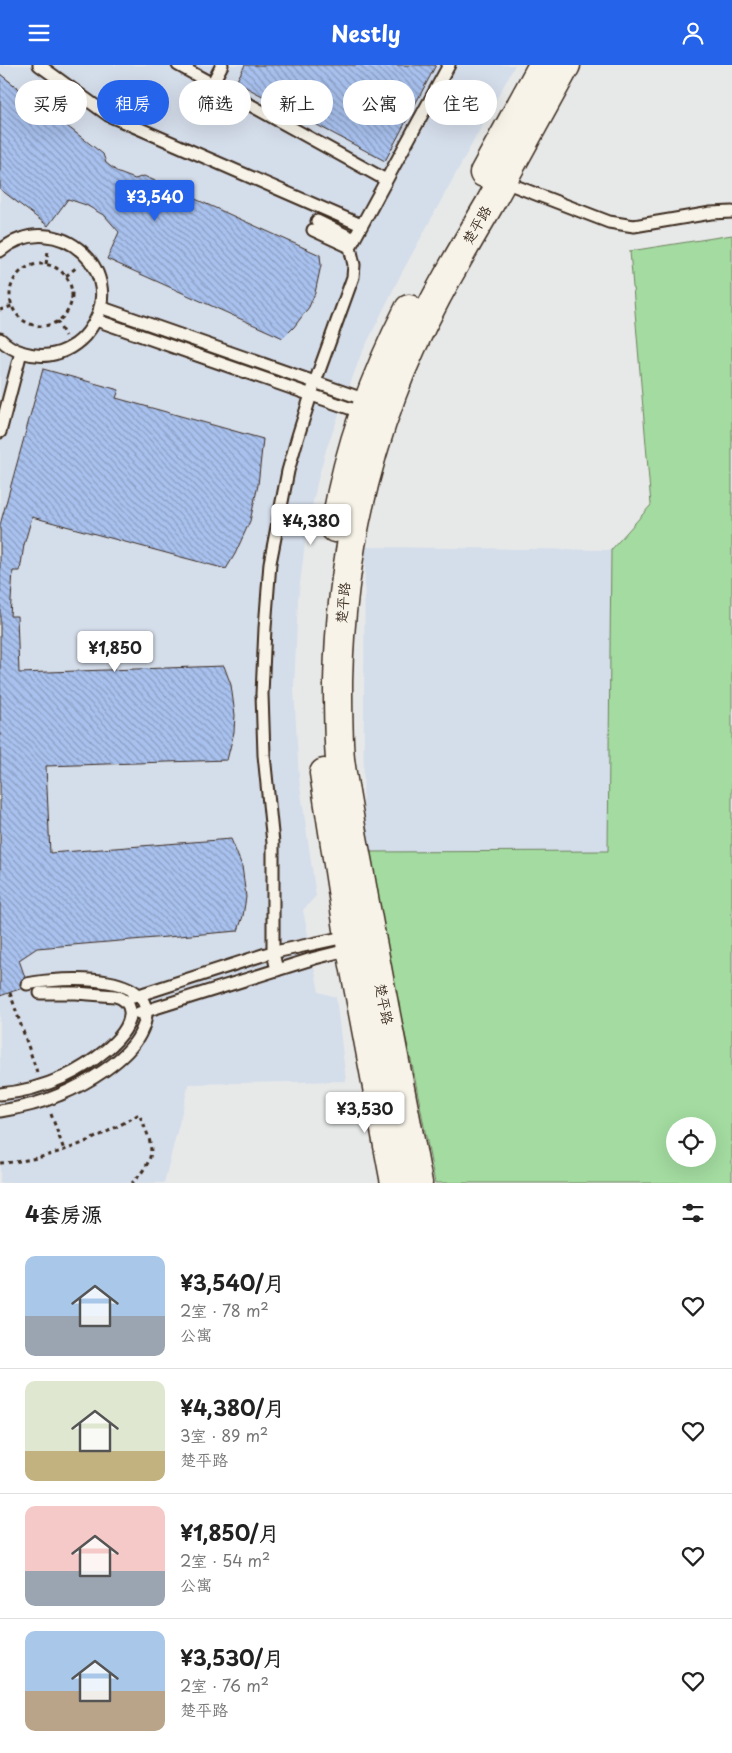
<!DOCTYPE html>
<html lang="zh">
<head>
<meta charset="utf-8">
<style>
  :root { --surface:#fff; --page:#f2f2f2; --text:#222; --muted:#767676; --line:#e0e0e0; --accent:#2563eb }
  body { margin:0; font-family:"Playpen Sans","LXGW WenKai TC",sans-serif; background:var(--page); color:var(--text); height:100vh; display:flex; flex-direction:column; font-size:19px; white-space:nowrap }
  * { box-sizing:border-box; margin:0 }
  p { font-size:16px; color:var(--muted) }
  .icon { flex:none; width:28px; height:28px; fill:none; stroke:currentColor; stroke-width:2; stroke-linecap:round; stroke-linejoin:round }
  .map { position:relative; height:1118px; overflow:hidden }
  .drawer { display:flex; flex-direction:column; background:var(--surface); flex:1 }
  .drawer>* { flex:none }
  .top-card { position:absolute; left:15px; top:15px; width:702px; height:45px; display:flex; gap:10px }
  .controls { position:absolute; left:666px; top:1052px; display:grid; gap:10px }
  .controls a { display:grid; place-items:center; width:50px; height:50px; border-radius:50%; background:var(--surface); box-shadow:0 5px 20px #0002; font-size:25px }
  .price { position:absolute; translate:-50% -42px; padding:0 11px; border-radius:5px; background:#fff; color:#222; font-size:16px; line-height:32px; filter:drop-shadow(0 1px 2px #0008) }
  .price::after { content:''; position:absolute; left:50%; top:30px; width:15px; height:11px; margin-left:-8px; background:inherit; clip-path:polygon(0 0,100% 0,50% 100%) }
  .price.on { background:var(--accent); color:#fff }
  ul { padding:0; list-style:none }
  li { display:flex; align-items:center; gap:15px; height:125px; padding:0 25px }
  li+li { border-top:1px solid var(--line) }
  li span { display:grid; place-items:center; flex:none; width:140px; height:100px; border-radius:10px; color:#555 }
  li>.icon { margin-inline-start:auto }
  span .icon { width:60px; height:60px; fill:#fffc; stroke-width:1 }
  li b { font-size:21px }
  h2 { display:flex; justify-content:space-between; align-items:center; height:60px; padding:0 25px; font-size:21px }
  .tag { padding:0 18px; border-radius:22px; background:var(--surface); box-shadow:0 5px 20px #0002; font-size:18px; line-height:45px }
  .tag.on { background:var(--accent); color:#fff }
  header { display:flex; justify-content:space-between; align-items:center; height:65px; padding:0 25px; background:var(--accent); color:#fff; font-size:22px; font-weight:700 }
  .map>svg:first-child { display:block }
</style>
</head>
<body>
<header><svg class="icon" aria-label="menu" viewBox="0 0 24 24"><path d="M4 6h16M4 12h16M4 18h16"/></svg>Nestly<svg class="icon" aria-label="person" viewBox="0 0 24 24"><circle cx="12" cy="8" r="4"/><path d="M4 21q1-7 8-7t8 7"/></svg></header>
<div class="map">
<svg width="732" height="1118" viewBox="0 0 732 1118">
  <defs>
    <pattern id="building-back-hatch" width="6" height="6" patternUnits="userSpaceOnUse" patternTransform="scale(1.25)"><rect width="6" height="6" fill="#a8c1ee"/><path d="M-1 5l2 2M0 0l6 6M5-1l2 2" fill="none" stroke="#8a9dc0"/></pattern>
  </defs>
  <rect width="100%" height="100%" fill="#e7e9e9"/>
  <filter id="ink" filterUnits="userSpaceOnUse"><feTurbulence type="fractalNoise" baseFrequency=".02" numOctaves="2"/><feDisplacementMap in="SourceGraphic" scale="10" xChannelSelector="R" yChannelSelector="G"/><feConvolveMatrix kernelMatrix="1 2 1 2 8 2 1 2 1" color-interpolation-filters="sRGB"/></filter>
  <g filter="url(#ink)">
    <g fill="#d4ddea">
      <path d="M0,0H515L400,211L360,292L326,385L318,414L306,470L298,535L294,623L299,714L316,831L303,845L319,927L336,932L346,1016L189,1019L164,1118H0Z"/>
      <path d="M365,482L611,485L608,787H363Z"/>
    </g>
    <path fill="#a3dba0" stroke="#6f825f" fill-rule="evenodd" d="M732,170V1118H435L413,1004L363,787L608,786L611,485L651,440L630,186ZM675,1061H708V1094H675Z"/>
    <g fill="url(#building-back-hatch)" stroke="#3b2a1e">
      <path d="M245,0H436L385,96L236,17Z"/>
      <path d="M0,9L103,89L106,98L119,108L135,114L144,111L320,190L321,200L315,228L309,242L294,262L283,273L107,194L119,167L105,151L86,140L68,134L48,161L0,124Z"/>
      <path d="M43,304L119,325L116,333L263,374L258,420L250,456L235,489L226,504L32,452L24,480L20,506H13L10,551H17L19,608L224,601L231,620L235,650L234,667L227,695L46,701L50,788L231,774L242,801L246,832L243,851L238,866L37,883L19,895L28,921L0,931V460Z"/>
    </g>
    <g fill="none" stroke-linecap="round" stroke-linejoin="round">
      <g stroke="#3b2a1e" stroke-width="15">
        <g id="service">
          <path d="M39,0L108,50L361,160"/>
          <path d="M178,0L386,115"/>
          <path d="M212,19L222,0"/>
          <path d="M502,116L609,157L634,161L711,148L732,147"/>
          <path d="M317,156L354,174"/>
          <path d="M313,165L350,182"/>
          <path d="M0,186C57,139 133,209 88,267C79,279 64,288 49,290C32,292 13,287 0,274"/>
          <path d="M100,242L369,336"/>
          <path d="M96,255L366,349"/>
          <path d="M0,367L21,287"/>
          <path d="M277,905L273,888V778L264,690L262,629L265,563L270,498L288,406L298,371L315,317L353,212L354,200L350,182L449,0"/>
          <path d="M133,932L266,889L349,871"/>
          <path d="M139,948L315,893L351,884"/>
          <path d="M0,1029C22,1027 44,1021 64,1012C84,1003 133,972 130,946C129,937 123,933 115,931L76,928H40"/>
          <path d="M0,1046C20,1043 41,1038 59,1030C86,1019 127,995 140,969C173,904 60,912 27,919"/>
        </g>
      </g>
      <g stroke="#3b2a1e" stroke-width="31">
        <g id="secondary">
          <path d="M484,108L543,0"/>
          <path d="M335,463C347,388 374,312 409,244"/>
          <path d="M324,708L351,884L395,1118"/>
          <path d="M418,1118C399,1015 378,913 360,810C353,772 345,733 340,694C338,669 338,643 338,617C340,516 357,423 392,329C417,262 453,201 489,140C515,93 540,47 566,0"/>
        </g>
      </g>
      <g stroke="#3b2a1e" stroke-width="3" stroke-dasharray="4 4" stroke-linecap="butt">
        <path d="M46,199L48,186"/>
        <circle cx="41" cy="230" r="31"/>
        <path d="M66,211L77,202"/>
        <path d="M0,245L12,241"/>
        <path d="M57,256L65,271"/>
        <path d="M10,928L37,1007"/>
        <path d="M51,1049L64,1085"/>
        <path d="M0,1098C49,1096 98,1074 139,1049C153,1081 159,1091 132,1118"/>
      </g>
      <use href="#service" stroke="#f7f3e8" stroke-width="11"/>
      <use href="#secondary" stroke="#f7f3e8" stroke-width="28"/>
    </g>
  </g>
  <g text-anchor="middle" stroke-width="4" stroke-linejoin="round" paint-order="stroke">
    <g font-size="14" fill="#3b2a1e" stroke="#f7f3e8">
      <text transform="translate(477 160) rotate(-60)" y="5">楚平路</text>
      <text transform="translate(343 538) rotate(-85)" y="5">楚平路</text>
      <text transform="translate(384 939) rotate(79)" y="5">楚平路</text>
    </g>
  </g>
</svg>
<div class="controls">
<a><svg class="icon" aria-label="locate" viewBox="0 0 24 24"><circle cx="12" cy="12" r="6"/><path d="M12 2v4M12 18v4M2 12h4M18 12h4"/></svg></a>
</div>
<b class="price on" style="left:155px;top:157px">¥3,540</b>
<b class="price" style="left:311px;top:481px">¥4,380</b>
<b class="price" style="left:115px;top:608px">¥1,850</b>
<b class="price" style="left:365px;top:1069px">¥3,530</b>
<div class="top-card">
<a class="tag">买房</a>
<a class="tag on">租房</a>
<a class="tag">筛选</a>
<a class="tag">新上</a>
<a class="tag">公寓</a>
<a class="tag">住宅</a>
</div>
</div>
<section class="drawer">
<h2>4套房源<svg class="icon" aria-label="filters" viewBox="0 0 24 24"><path d="M4 7h16M4 17h16"/><circle cx="9" cy="7" r="2"/><circle cx="15" cy="17" r="2"/></svg></h2>
<ul>
<li><span style="background:linear-gradient(#a9c7e8 60%,#9aa5b1 0)"><svg class="icon" aria-label="home" viewBox="0 0 24 24"><path d="M3 11l9-7 9 7M6 9v11h12V9"/></svg></span><div><b>¥3,540/月</b><p>2室 · 78 m²</p><p>公寓</p></div><svg class="icon" aria-label="heart" viewBox="0 0 24 24"><path d="M12 20l-8-8c-3-5 5-10 8-4 3-6 11-1 8 4z"/></svg></li>
<li><span style="background:linear-gradient(#dfe7d0 70%,#c2b280 0)"><svg class="icon" aria-label="home" viewBox="0 0 24 24"><path d="M3 11l9-7 9 7M6 9v11h12V9"/></svg></span><div><b>¥4,380/月</b><p>3室 · 89 m²</p><p>楚平路</p></div><svg class="icon" aria-label="heart" viewBox="0 0 24 24"><path d="M12 20l-8-8c-3-5 5-10 8-4 3-6 11-1 8 4z"/></svg></li>
<li><span style="background:linear-gradient(#f6c9c9 65%,#9aa5b1 0)"><svg class="icon" aria-label="home" viewBox="0 0 24 24"><path d="M3 11l9-7 9 7M6 9v11h12V9"/></svg></span><div><b>¥1,850/月</b><p>2室 · 54 m²</p><p>公寓</p></div><svg class="icon" aria-label="heart" viewBox="0 0 24 24"><path d="M12 20l-8-8c-3-5 5-10 8-4 3-6 11-1 8 4z"/></svg></li>
<li><span style="background:linear-gradient(#a9c7e8 60%,#b9a48a 0)"><svg class="icon" aria-label="home" viewBox="0 0 24 24"><path d="M3 11l9-7 9 7M6 9v11h12V9"/></svg></span><div><b>¥3,530/月</b><p>2室 · 76 m²</p><p>楚平路</p></div><svg class="icon" aria-label="heart" viewBox="0 0 24 24"><path d="M12 20l-8-8c-3-5 5-10 8-4 3-6 11-1 8 4z"/></svg></li>
</ul>
</section>
</body>
</html>
